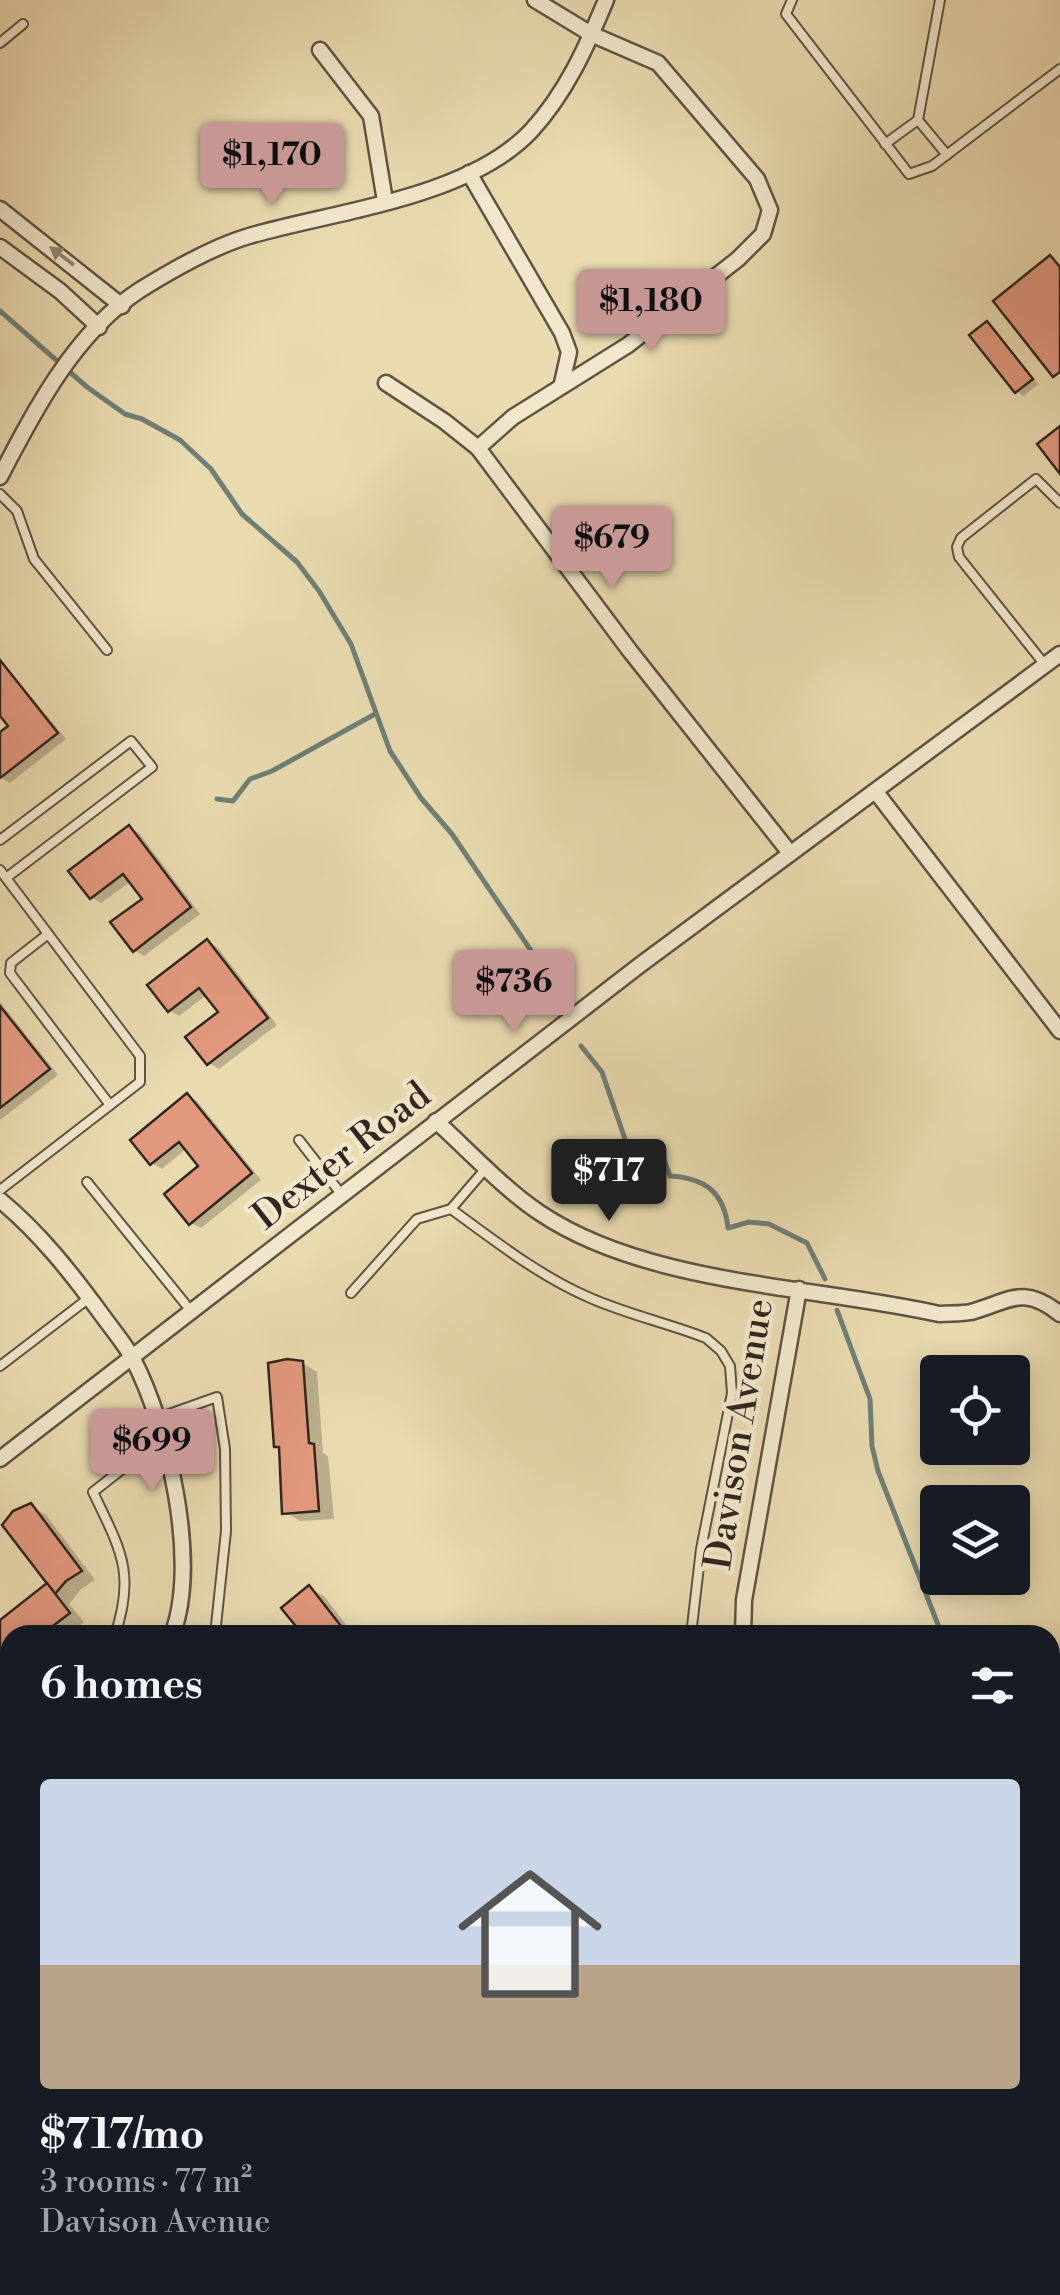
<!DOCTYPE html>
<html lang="en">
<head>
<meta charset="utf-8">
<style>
  :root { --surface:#171b24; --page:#242831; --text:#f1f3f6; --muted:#9ea1a6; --accent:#c59692 }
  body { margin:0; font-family:"Libre Bodoni",serif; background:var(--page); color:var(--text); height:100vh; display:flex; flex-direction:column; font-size:38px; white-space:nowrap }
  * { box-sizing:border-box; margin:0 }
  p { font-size:32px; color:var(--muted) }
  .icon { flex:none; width:55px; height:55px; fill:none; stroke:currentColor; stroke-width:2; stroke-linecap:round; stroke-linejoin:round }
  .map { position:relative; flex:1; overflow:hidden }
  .details { position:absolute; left:0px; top:1625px; width:1060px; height:670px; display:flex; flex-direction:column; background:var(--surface); border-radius:30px 30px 0 0; box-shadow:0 5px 25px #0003 }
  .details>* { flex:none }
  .tools { position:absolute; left:920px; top:1355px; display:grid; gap:20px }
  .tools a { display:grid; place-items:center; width:110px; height:110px; border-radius:10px; background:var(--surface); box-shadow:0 5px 25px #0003; font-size:50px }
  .price { position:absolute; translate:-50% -85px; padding:0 22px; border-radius:10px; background:var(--accent); color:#111; font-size:32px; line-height:65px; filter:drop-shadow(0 2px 5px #0008) }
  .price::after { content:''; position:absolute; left:50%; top:60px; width:30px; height:22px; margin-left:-15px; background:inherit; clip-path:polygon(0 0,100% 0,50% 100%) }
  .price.on { background:#222; color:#fff }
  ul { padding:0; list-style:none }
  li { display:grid; align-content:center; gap:20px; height:530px; padding:0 40px }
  li span { display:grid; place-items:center; height:310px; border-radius:10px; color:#555 }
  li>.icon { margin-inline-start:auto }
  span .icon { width:180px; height:180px; fill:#fffc; stroke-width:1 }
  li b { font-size:42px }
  h2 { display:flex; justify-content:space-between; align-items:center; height:120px; padding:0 40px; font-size:42px }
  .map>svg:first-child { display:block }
</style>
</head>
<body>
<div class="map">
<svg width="1060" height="2295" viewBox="0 0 1060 2295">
  <rect width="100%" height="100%" fill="#e9dab0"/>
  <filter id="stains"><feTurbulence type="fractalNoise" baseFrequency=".002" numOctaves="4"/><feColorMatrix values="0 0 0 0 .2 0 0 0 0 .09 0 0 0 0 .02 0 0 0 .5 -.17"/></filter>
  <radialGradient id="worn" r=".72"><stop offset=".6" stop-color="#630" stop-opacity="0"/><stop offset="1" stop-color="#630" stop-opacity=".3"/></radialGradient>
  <g fill="#0003">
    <path d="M987,324L994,328L1038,384L1024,396L1017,391Z"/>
    <path d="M0,659L66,739L10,783L0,777V735L11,727L0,712Z"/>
    <path d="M129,828L139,833L200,914L144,956L134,950L145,899L131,881L101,903L91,897Z"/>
    <path d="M208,942L218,948L277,1025L219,1069L209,1063L222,1012L208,994L179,1016L169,1010Z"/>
    <path d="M0,1002L58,1075L0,1120Z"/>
    <path d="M188,1096L197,1101L261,1180L201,1228L191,1223L202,1166L187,1148L162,1169L152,1163Z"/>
    <path d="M302,1363L317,1372L323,1453L328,1456L334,1519L300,1521L285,1512Z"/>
    <path d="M31,1506L46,1515L95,1580L81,1589L69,1604L84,1622L67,1635H10V1663L0,1652V1623L51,1583Z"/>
    <path d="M309,1588L324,1596L354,1635H306Z"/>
    <path d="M1006,2285L1012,2286L1019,2295H1006L1001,2289Z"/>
  </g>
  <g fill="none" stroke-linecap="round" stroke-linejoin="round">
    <g stroke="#6f7f76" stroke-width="5">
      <path d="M0,311L87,387L125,414L142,419L180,440L211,469L242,514L297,562L319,591L351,644L390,751L421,798L452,834L536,958L553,990"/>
      <path d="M217,799L233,801L250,779L272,771L375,714"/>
      <path d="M581,1046L602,1072L626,1142L636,1159L664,1160L670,1176C705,1178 724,1192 728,1228L749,1222L769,1224L807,1243L825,1279"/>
      <path d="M837,1310L870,1399L872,1446L878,1471L942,1635"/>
      <path d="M1050,1750L1060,1744"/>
      <path d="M1050,1833L1060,1844"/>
      <path d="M80,2295L97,2285"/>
    </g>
  </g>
  <g fill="#e2987e" stroke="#32261f" stroke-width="2.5">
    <path d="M1050,255L1060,267V372L1053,377L993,301Z"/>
    <path d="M987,321L1033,379L1015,393L969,335Z"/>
    <path d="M1060,426V474L1037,444Z"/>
    <path d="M0,660L58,733L0,778V732L8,726L0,716Z"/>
    <path d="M129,825L191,907L133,952L110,922L142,899L123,874L90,899L68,871Z"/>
    <path d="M207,939L268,1018L207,1065L185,1037L218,1012L199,988L168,1012L147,985Z"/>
    <path d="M0,1006L50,1069L0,1108Z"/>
    <path d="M187,1093L252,1173L189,1225L164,1194L198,1166L179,1142L150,1165L130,1140Z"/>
    <path d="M287,1359L303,1361L309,1443L314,1444L319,1511L282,1514L279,1447H274L268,1363Z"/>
    <path d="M31,1503L82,1571L66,1581L55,1594L2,1525L13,1511Z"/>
    <path d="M47,1583L70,1613L41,1635H10V1659L5,1663L0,1656V1620Z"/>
    <path d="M309,1585L348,1635H303L281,1608Z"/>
    <path d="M10,2195V2248L0,2240V2208Z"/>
  </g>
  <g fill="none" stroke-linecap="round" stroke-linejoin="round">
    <g stroke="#605343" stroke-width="12">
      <g id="service">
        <path d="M792,0L786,14L909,174L932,166L1060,69"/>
        <path d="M940,0L918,120L947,155"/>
        <path d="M0,43L23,24"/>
        <path d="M885,144L918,120"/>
        <path d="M0,494L17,511L34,559L107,650"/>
        <path d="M1045,665L959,557L957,547L961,538L1036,479L1060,503"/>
        <path d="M0,840L131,741L152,767L6,878"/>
        <path d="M0,870L140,1056V1082L0,1190"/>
        <path d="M48,934L11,963L10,973L110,1105"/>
        <path d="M299,1140L342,1195"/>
        <path d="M487,1167L451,1209C495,1241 538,1275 588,1297C626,1314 667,1323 706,1338L721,1351L730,1366L732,1393L701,1549L691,1635"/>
        <path d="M87,1182L191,1311"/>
        <path d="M351,1293L417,1219L451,1209"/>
        <path d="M0,1366L89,1298"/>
        <path d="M158,1418L217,1397L225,1449L226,1531L215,1635"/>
        <path d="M115,1635C136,1572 120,1549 93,1492L162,1438"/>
        <path d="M0,1758L10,1766"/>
        <path d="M0,1927L10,1905"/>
        <path d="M0,2084L10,2087"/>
      </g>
    </g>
    <g stroke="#605343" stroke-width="19">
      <g id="minor">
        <path d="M320,50L371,116L385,201"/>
        <path d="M469,173L562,333L569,352L562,383"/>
        <path d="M0,209L122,306"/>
        <path d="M0,247L60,291L99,327"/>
        <path d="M386,383L444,421L478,448L630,651L790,853"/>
        <path d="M478,448L513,417L628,345L738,259L763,234L770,210L757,179L658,63L591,34L535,0"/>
        <path d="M0,477C34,411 75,332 140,290C172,270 212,247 249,236C335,211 468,198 531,131C566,93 586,48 606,0"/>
        <path d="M876,792L1060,1031"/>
        <path d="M436,1121C468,1150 505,1190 540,1213C647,1285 815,1286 939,1314C950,1313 961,1314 971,1312C1010,1301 1023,1284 1060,1314"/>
        <path d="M0,1200C40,1233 72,1274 102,1315C112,1329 125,1344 133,1359C168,1426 200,1563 172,1635"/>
        <path d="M0,1459L640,965L1060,654"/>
        <path d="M743,1635L744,1600L799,1289"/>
        <path d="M0,1841L10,1830"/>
        <path d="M1050,2219L1060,2211"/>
        <path d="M605,2295L656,2285"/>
        <path d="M736,2295L753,2285"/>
        <path d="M959,2295L971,2285"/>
      </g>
    </g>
    <use href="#service" stroke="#f1e7cc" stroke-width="8"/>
    <use href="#minor" stroke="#f1e7cc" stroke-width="14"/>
  </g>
  <defs><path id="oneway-solid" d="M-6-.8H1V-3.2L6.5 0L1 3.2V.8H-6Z" transform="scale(2.5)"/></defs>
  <use fill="#928676" href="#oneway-solid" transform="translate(62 256) rotate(-143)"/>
  <g text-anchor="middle" stroke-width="9" stroke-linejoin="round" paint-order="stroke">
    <g font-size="38" fill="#32261f" stroke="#f1e7cc">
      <text transform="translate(341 1155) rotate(-38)" y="13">Dexter Road</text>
      <text transform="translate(738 1434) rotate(-81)" y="13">Davison Avenue</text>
    </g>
  </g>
  <rect width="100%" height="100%" filter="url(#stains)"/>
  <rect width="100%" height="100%" fill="url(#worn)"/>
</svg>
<div class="tools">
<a><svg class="icon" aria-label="locate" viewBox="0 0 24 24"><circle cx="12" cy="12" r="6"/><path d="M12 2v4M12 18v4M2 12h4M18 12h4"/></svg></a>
<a><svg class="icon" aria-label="layers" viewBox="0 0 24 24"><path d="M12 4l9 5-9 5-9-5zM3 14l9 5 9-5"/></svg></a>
</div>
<b class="price" style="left:272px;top:208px">$1,170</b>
<b class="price" style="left:651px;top:354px">$1,180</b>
<b class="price" style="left:612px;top:591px">$679</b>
<b class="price" style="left:514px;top:1035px">$736</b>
<b class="price on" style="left:609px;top:1224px">$717</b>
<b class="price" style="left:152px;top:1494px">$699</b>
<section class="details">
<h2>6 homes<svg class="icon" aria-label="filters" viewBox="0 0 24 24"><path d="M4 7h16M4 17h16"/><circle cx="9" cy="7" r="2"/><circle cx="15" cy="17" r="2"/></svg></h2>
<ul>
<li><span style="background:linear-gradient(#c9d6e8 60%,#b9a48a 0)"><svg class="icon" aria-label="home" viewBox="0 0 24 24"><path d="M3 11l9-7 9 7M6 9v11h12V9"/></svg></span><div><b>$717/mo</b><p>3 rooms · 77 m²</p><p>Davison Avenue</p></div></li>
</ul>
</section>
</div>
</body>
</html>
